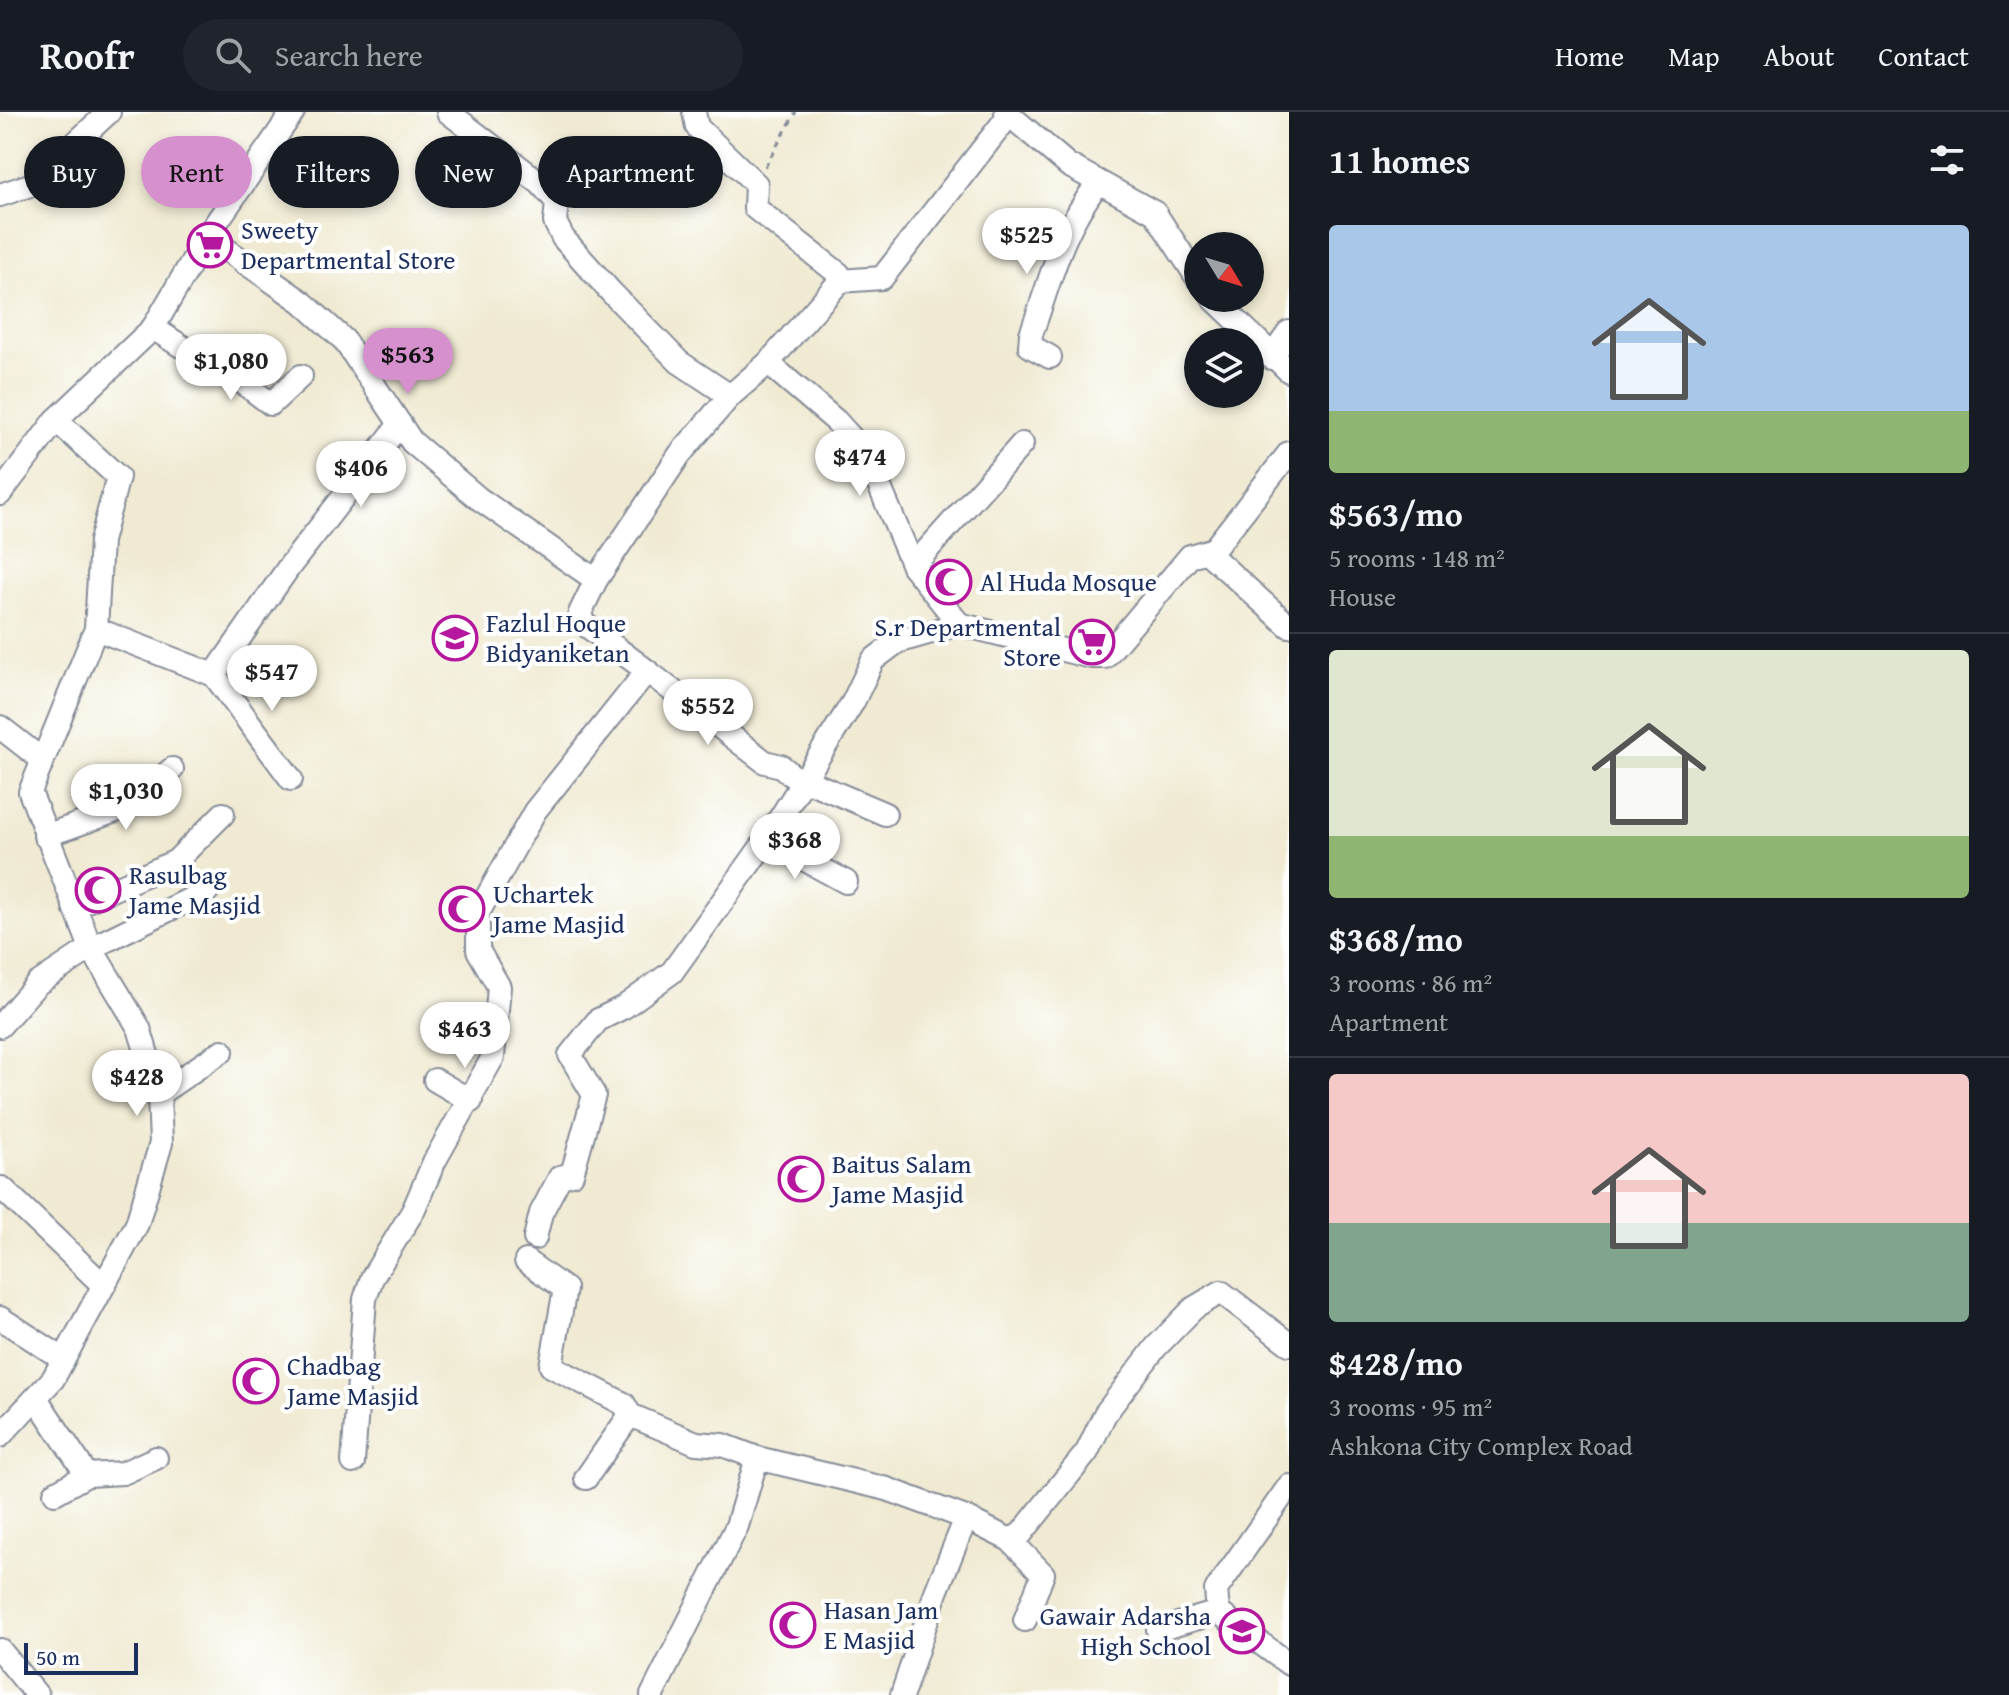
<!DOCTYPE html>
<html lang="en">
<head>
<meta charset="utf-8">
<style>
  :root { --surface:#171b24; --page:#20242c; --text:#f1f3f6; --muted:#9ea1a6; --line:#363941; --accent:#d690ce }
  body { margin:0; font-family:"Gentium Book Plus",serif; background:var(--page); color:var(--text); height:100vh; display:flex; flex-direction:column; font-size:30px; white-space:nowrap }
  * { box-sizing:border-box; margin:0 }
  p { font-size:26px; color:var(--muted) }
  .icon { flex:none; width:44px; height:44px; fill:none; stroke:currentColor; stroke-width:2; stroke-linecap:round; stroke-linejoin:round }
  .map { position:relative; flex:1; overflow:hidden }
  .sheet { display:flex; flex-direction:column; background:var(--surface); width:720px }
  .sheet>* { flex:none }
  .hud { position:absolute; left:24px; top:24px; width:760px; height:72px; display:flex; gap:16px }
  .needle { width:52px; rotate:128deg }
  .tools { position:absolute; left:1184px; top:120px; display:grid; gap:16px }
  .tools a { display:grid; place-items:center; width:80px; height:80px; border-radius:50%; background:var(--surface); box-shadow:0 4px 12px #0003; font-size:40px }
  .scale { position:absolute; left:24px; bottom:20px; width:114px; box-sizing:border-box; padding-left:8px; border:4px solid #1b2f5e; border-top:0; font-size:22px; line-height:28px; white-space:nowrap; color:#1b2f5e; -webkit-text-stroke:6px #fff; paint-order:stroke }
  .price { position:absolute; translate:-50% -68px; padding:0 18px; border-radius:28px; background:#fff; color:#222; font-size:26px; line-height:52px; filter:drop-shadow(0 2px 4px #0008) }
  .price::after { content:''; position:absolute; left:50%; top:48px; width:24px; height:18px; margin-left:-12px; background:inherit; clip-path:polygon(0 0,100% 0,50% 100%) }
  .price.current { background:var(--accent); color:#111 }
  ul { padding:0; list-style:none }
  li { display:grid; align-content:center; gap:16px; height:424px; padding:0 40px }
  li+li { border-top:2px solid var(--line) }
  li span { display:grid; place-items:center; height:248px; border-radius:8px; color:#555 }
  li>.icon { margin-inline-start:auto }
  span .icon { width:144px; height:144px; fill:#fffc; stroke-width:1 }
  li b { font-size:34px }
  h2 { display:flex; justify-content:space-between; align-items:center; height:96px; padding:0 40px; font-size:34px }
  .chip { padding:0 28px; border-radius:36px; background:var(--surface); box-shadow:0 4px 12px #0003; font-size:28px; line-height:72px }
  .chip.current { background:var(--accent); color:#111 }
  header { display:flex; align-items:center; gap:48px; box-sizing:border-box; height:112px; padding:0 40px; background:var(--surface); border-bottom:2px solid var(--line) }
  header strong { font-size:38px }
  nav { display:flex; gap:44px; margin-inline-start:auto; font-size:28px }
  .search { width:560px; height:72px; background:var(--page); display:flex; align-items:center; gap:20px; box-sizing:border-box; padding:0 28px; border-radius:44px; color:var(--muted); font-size:30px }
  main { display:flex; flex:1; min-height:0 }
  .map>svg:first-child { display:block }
</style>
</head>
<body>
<header>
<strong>Roofr</strong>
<div class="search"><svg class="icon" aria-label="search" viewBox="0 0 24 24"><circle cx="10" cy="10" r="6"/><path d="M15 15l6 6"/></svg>Search here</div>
<nav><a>Home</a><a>Map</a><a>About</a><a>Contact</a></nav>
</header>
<main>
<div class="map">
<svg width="1289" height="1583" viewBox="0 0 1289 1583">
  <rect width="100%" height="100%" fill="#fff"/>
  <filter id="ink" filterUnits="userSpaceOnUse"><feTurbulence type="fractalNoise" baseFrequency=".0125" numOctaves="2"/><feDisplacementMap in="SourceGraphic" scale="16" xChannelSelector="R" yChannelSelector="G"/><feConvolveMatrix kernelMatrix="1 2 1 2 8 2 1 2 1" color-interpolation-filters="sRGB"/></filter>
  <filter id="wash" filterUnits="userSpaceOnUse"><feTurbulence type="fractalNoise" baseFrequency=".006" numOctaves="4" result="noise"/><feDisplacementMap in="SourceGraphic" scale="32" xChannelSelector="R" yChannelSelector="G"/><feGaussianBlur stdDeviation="1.8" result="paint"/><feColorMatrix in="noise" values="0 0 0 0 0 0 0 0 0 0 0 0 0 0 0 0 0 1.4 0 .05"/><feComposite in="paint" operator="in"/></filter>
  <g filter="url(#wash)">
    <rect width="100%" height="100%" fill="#f0ead2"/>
  </g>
  <g filter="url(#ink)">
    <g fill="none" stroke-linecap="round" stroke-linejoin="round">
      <g stroke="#868c98" stroke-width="26">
        <g id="minor">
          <path d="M448,0L540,71L557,90L555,110L563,126L610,179L679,250L730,284"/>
          <path d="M694,0L697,15L756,72L755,96L839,162L840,169"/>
          <path d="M1006,0L1068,53L1155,101L1198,167"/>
          <path d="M0,83L30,73L109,0"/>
          <path d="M207,124L302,190L344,228L412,330L478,386L596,468"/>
          <path d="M840,169L882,166L1010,2"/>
          <path d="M1213,186L1289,259"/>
          <path d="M153,216L198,245L210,246L271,292L301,264"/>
          <path d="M1050,245L1030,234L1031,222C1053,162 1059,123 1098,71"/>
          <path d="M1271,246L1289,220"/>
          <path d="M768,251L836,309L866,342L913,454L959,512"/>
          <path d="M0,382L56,308L153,216L207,124L293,0"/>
          <path d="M1208,441L1289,514"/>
          <path d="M913,454L1022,332"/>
          <path d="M96,517L214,563L291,667"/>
          <path d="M647,559L765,650L781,654L800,670"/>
          <path d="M214,563L289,455L400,312"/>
          <path d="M0,615L41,647"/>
          <path d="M803,667L885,702"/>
          <path d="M45,724L124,696L172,657"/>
          <path d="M767,727L846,770"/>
          <path d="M74,795L176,749L223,702"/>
          <path d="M0,914L37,872L91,836L207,779"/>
          <path d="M435,968L471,989"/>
          <path d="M159,982L222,939"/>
          <path d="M2,1076L102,1172"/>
          <path d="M535,1126L541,1101L560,1065L572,1062L594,983L570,943L598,908L624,895L672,860L767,727L853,590L873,548L897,530L959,512L1091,545H1105L1190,444L1214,437L1289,341"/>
          <path d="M526,1149L565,1177L551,1254L624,1292L630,1303"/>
          <path d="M0,1206L63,1247"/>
          <path d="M36,1286L87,1363L123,1361L156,1346"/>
          <path d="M0,1324L53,1267L137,1112L161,1031L159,982L139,916L91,836L30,680L96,517L101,429L118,365L56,308"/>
          <path d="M757,1346L887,1377L966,1406L936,1480L902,1583"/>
          <path d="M353,1350L365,1187L372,1166L413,1099L434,1050L493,945L499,875L478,838V801L535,699L647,559L583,511L580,501L596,468L680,342L730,284L768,251L840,169"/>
          <path d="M586,1366L630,1303L696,1331L723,1333L757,1346L737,1414L652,1583"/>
          <path d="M55,1381L87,1363"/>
          <path d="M966,1406L1010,1428L1043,1462L1025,1508"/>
          <path d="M1010,1428L1021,1422L1087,1340L1105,1302L1156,1235L1194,1196L1221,1180L1289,1232"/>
          <path d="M1218,1500L1216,1478L1289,1374"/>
          <path d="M1158,1518L1218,1500L1289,1552"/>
          <path d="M0,1538L37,1583"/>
        </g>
      </g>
      <path stroke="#868c98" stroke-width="3" stroke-dasharray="6 6" stroke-linecap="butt" d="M765,55L796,0"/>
      <use href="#minor" stroke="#fff" stroke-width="22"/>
    </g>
  </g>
  <defs>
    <g id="supermarket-ring" transform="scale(2.3)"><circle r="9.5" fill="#fff" stroke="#b5179e" stroke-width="1.5"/><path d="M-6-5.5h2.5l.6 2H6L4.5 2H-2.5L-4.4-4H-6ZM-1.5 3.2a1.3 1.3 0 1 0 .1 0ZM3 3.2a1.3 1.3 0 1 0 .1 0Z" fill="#b5179e"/></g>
    <g id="mosque-ring" transform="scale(2.3)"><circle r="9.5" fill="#fff" stroke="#b5179e" stroke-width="1.5"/><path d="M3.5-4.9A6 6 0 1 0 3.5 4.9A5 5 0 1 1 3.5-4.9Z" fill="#b5179e"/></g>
    <g id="school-ring" transform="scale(2.3)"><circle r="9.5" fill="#fff" stroke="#b5179e" stroke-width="1.5"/><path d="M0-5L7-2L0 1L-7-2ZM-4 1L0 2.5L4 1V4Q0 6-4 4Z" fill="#b5179e"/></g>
  </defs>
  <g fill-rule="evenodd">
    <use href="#supermarket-ring" x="210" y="133"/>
    <use href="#mosque-ring" x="949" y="470"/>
    <use href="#school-ring" x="455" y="526"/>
    <use href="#supermarket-ring" x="1092" y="530"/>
    <use href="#mosque-ring" x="98" y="778"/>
    <use href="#mosque-ring" x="462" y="797"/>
    <use href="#mosque-ring" x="801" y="1067"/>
    <use href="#mosque-ring" x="256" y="1269"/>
    <use href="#mosque-ring" x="793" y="1513"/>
    <use href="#school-ring" x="1242" y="1519"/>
  </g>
  <g text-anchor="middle" stroke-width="8" stroke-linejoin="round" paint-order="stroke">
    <g font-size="26" fill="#1b2f5e" stroke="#fff" text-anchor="start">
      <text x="241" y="127">Sweety<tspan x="241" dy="30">Departmental Store</tspan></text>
      <text x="980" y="479">Al Huda Mosque</text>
      <text x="486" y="520">Fazlul Hoque<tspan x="486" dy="30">Bidyaniketan</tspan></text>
      <text x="1061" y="524" text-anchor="end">S.r Departmental<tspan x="1061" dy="30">Store</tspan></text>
      <text x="129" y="772">Rasulbag<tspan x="129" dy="30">Jame Masjid</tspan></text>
      <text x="493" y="791">Uchartek<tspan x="493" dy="30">Jame Masjid</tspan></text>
      <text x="832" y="1061">Baitus Salam<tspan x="832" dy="30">Jame Masjid</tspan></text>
      <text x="287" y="1263">Chadbag<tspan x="287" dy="30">Jame Masjid</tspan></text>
      <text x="824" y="1507">Hasan Jam<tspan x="824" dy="30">E Masjid</tspan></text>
      <text x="1211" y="1513" text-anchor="end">Gawair Adarsha<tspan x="1211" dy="30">High School</tspan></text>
    </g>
  </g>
</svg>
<div class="tools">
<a><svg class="needle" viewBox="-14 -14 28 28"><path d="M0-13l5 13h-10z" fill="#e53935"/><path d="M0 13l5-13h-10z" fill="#9ea1a6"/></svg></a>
<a><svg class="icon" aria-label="layers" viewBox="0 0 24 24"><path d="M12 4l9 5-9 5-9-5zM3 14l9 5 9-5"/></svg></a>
</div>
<div class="scale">50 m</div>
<b class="price" style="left:1027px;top:164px">$525</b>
<b class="price current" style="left:408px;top:284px">$563</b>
<b class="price" style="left:231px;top:290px">$1,080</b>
<b class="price" style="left:860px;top:386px">$474</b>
<b class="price" style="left:361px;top:397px">$406</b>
<b class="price" style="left:272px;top:601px">$547</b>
<b class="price" style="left:708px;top:635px">$552</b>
<b class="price" style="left:126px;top:720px">$1,030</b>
<b class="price" style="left:795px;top:769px">$368</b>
<b class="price" style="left:465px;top:958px">$463</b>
<b class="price" style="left:137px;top:1006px">$428</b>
<div class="hud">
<a class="chip">Buy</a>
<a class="chip current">Rent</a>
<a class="chip">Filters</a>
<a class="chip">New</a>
<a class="chip">Apartment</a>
</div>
</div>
<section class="sheet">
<h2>11 homes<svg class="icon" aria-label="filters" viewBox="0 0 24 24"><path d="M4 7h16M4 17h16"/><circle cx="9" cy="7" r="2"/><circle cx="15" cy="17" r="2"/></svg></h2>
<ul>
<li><span style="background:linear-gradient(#a9c7e8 75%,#8fb573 0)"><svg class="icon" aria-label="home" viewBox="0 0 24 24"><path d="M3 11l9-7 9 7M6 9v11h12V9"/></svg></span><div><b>$563/mo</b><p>5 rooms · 148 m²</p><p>House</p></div></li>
<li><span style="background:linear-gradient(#dfe7d0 75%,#8fb573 0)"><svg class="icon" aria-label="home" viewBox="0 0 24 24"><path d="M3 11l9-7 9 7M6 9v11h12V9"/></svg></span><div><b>$368/mo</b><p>3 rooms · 86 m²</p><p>Apartment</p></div></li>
<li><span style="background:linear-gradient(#f6c9c9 60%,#7fa58c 0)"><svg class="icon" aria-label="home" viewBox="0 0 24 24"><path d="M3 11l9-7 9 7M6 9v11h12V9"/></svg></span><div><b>$428/mo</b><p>3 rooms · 95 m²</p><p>Ashkona City Complex Road</p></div></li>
</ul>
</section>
</main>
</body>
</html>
